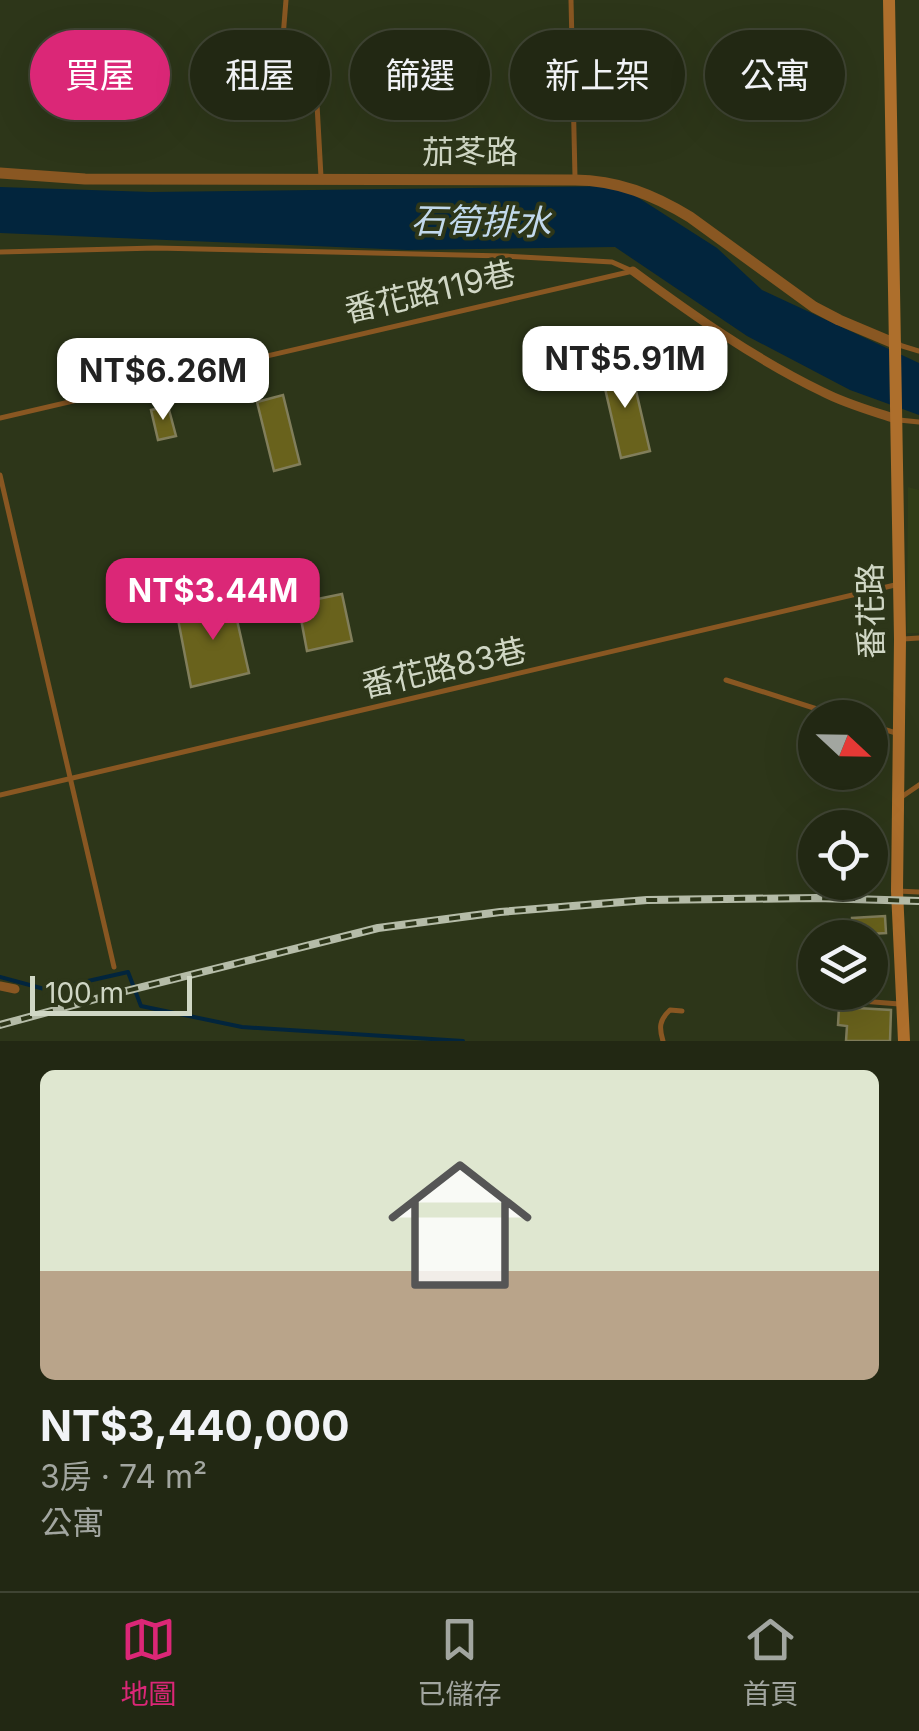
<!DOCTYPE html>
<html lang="zh-TW">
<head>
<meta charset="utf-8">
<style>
  :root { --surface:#222813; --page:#2a301c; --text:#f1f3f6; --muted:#a2a6a0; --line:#3f4433; --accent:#db2777 }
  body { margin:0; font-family:Inter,"Noto Sans TC",sans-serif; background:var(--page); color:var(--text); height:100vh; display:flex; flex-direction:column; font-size:38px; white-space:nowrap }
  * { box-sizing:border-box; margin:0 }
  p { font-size:32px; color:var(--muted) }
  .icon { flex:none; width:55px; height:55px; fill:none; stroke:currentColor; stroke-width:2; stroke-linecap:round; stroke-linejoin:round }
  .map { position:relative; height:1041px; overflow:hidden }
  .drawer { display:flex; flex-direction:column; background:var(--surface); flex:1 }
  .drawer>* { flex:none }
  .guide { position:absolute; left:30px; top:30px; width:860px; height:90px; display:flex; gap:20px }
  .needle { width:65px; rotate:112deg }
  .fabs { position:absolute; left:798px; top:700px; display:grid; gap:20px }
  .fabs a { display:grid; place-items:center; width:90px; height:90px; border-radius:50%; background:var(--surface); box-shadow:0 10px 40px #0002,0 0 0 2px var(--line); font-size:50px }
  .scale { position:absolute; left:30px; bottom:25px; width:162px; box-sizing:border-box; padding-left:10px; border:5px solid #d0d7c5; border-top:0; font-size:28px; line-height:35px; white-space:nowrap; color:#d0d7c5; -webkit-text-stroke:8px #2d3619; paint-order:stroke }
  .price { position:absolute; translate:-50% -85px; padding:0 22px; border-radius:20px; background:#fff; color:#222; font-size:32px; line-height:65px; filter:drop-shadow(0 2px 5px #0008) }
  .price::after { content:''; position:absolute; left:50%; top:60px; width:30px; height:22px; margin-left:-15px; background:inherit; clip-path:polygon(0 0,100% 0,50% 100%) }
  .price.current { background:var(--accent); color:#fff }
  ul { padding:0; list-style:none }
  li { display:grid; align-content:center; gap:20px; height:530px; padding:0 40px }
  li span { display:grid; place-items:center; height:310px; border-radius:15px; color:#555 }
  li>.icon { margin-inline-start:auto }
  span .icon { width:180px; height:180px; fill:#fffc; stroke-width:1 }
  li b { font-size:42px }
  .pill { padding:0 35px; border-radius:45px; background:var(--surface); box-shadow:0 10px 40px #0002,0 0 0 2px var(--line); font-size:35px; line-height:90px }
  .pill.current { background:var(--accent); color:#fff }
  .tab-bar { display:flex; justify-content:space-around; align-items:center; height:140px; border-top:2px solid var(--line); background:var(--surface); font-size:28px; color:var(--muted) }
  .tab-bar a { display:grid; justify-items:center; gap:5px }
  .tab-bar .current { color:var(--accent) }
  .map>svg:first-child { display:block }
</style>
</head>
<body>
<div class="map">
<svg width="919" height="1041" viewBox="0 0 919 1041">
  <rect width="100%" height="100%" fill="#2d3619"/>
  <path fill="#313d17" d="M908,487L919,490V633H907Z"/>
  <path fill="#02253d" d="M620,186L717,248L762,290L919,363V415L850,390L747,336L615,247L408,250L0,233V187L151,192Z"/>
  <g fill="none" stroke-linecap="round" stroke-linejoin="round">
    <path stroke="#02253d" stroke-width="4" d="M0,977L48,990L128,972L141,1006L242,1027L463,1041"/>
  </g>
  <g fill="#69621c" stroke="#817e5b" stroke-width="2.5">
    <path d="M630,365L650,451L621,458L601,371Z"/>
    <path d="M283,395L300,464L274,471L257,402Z"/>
    <path d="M168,406L176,436L158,440L151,410Z"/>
    <path d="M342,594L352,641L307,651L298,603Z"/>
    <path d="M232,598L249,673L191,687L177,614L206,608V604Z"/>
    <path d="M885,916L886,933L852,935V918Z"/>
    <path d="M839,1007L891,1010L890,1041H846L847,1026L838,1025Z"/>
  </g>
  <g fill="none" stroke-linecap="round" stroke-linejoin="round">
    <g stroke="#895722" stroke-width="5">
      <path d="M286,0L281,62C289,91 301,72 316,86L321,177"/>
      <path d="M571,0L575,177"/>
      <path d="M0,252L156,248L504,256L612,262L630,270"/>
      <path d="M899,345L919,351"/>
      <path d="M0,418L633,271"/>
      <path d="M899,420L919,422"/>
      <path d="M0,475L114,967"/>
      <path d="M903,639L919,638"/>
      <path d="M726,680L845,718"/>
      <path d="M870,725L896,733"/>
      <path d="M0,795L895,585"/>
      <path d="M900,798L919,785"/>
      <path d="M897,891L919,892"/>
      <path d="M823,993L849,1000L899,1004"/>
      <path d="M663,1041C659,1028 659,1020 670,1010L682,1011"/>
    </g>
    <g stroke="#895722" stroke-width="9">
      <path d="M633,271C694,316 755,359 823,392C846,404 872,411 896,419"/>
      <path d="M0,986L15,989"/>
    </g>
    <path stroke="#895722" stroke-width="11" d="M0,173L85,179L575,180C617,180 654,195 690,217L814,307L839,320L896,344"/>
    <path stroke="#ae6f2c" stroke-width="12" d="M889,0L900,639L897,891L904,1041"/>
    <g stroke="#b5bca8" stroke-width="8">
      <path id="rail" d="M0,1025L114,994L378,928L500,912L647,900L817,898L919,901"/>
    </g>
    <use href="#rail" stroke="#2d3619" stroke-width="4" stroke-dasharray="11" stroke-linecap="butt"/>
  </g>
  <g text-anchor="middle" stroke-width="8" stroke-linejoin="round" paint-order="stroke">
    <g font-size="32" fill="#d0d7c5" stroke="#2d3619">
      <text x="470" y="163">茄苳路</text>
      <text transform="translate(430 292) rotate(-13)" y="11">番花路119巷</text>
      <text transform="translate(871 611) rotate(-91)" y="11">番花路</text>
      <text transform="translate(444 668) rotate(-13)" y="11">番花路83巷</text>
    </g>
    <g font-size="35" font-style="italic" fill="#c2d9ec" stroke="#2d3619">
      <text transform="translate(481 222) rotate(1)" y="12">石筍排水</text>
    </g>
  </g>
</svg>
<div class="fabs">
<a><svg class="needle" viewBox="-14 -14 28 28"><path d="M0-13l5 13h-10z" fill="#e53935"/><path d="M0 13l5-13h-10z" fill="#a2a6a0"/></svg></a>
<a><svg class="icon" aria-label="locate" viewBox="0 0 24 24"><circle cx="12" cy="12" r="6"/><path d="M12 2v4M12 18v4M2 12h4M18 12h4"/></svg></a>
<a><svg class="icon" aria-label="layers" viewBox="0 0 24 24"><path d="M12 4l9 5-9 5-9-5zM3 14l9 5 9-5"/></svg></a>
</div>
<div class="scale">100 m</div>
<b class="price" style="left:625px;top:411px">NT$5.91M</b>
<b class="price" style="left:163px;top:423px">NT$6.26M</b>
<b class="price current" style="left:213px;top:643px">NT$3.44M</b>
<div class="guide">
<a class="pill current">買屋</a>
<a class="pill">租屋</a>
<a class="pill">篩選</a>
<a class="pill">新上架</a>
<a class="pill">公寓</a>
</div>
</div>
<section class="drawer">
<ul>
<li><span style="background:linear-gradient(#dfe7d0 65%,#b9a48a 0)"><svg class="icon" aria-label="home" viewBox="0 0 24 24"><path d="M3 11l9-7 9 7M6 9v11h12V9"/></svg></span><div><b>NT$3,440,000</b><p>3房 · 74 m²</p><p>公寓</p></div></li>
</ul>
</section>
<nav class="tab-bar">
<a class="current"><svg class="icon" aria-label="map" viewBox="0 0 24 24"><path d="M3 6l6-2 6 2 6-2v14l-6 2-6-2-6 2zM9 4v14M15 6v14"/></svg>地圖</a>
<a><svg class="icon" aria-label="saved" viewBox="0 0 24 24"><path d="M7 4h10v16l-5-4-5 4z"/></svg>已儲存</a>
<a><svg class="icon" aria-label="home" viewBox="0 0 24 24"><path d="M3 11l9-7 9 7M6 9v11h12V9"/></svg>首頁</a>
</nav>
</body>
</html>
